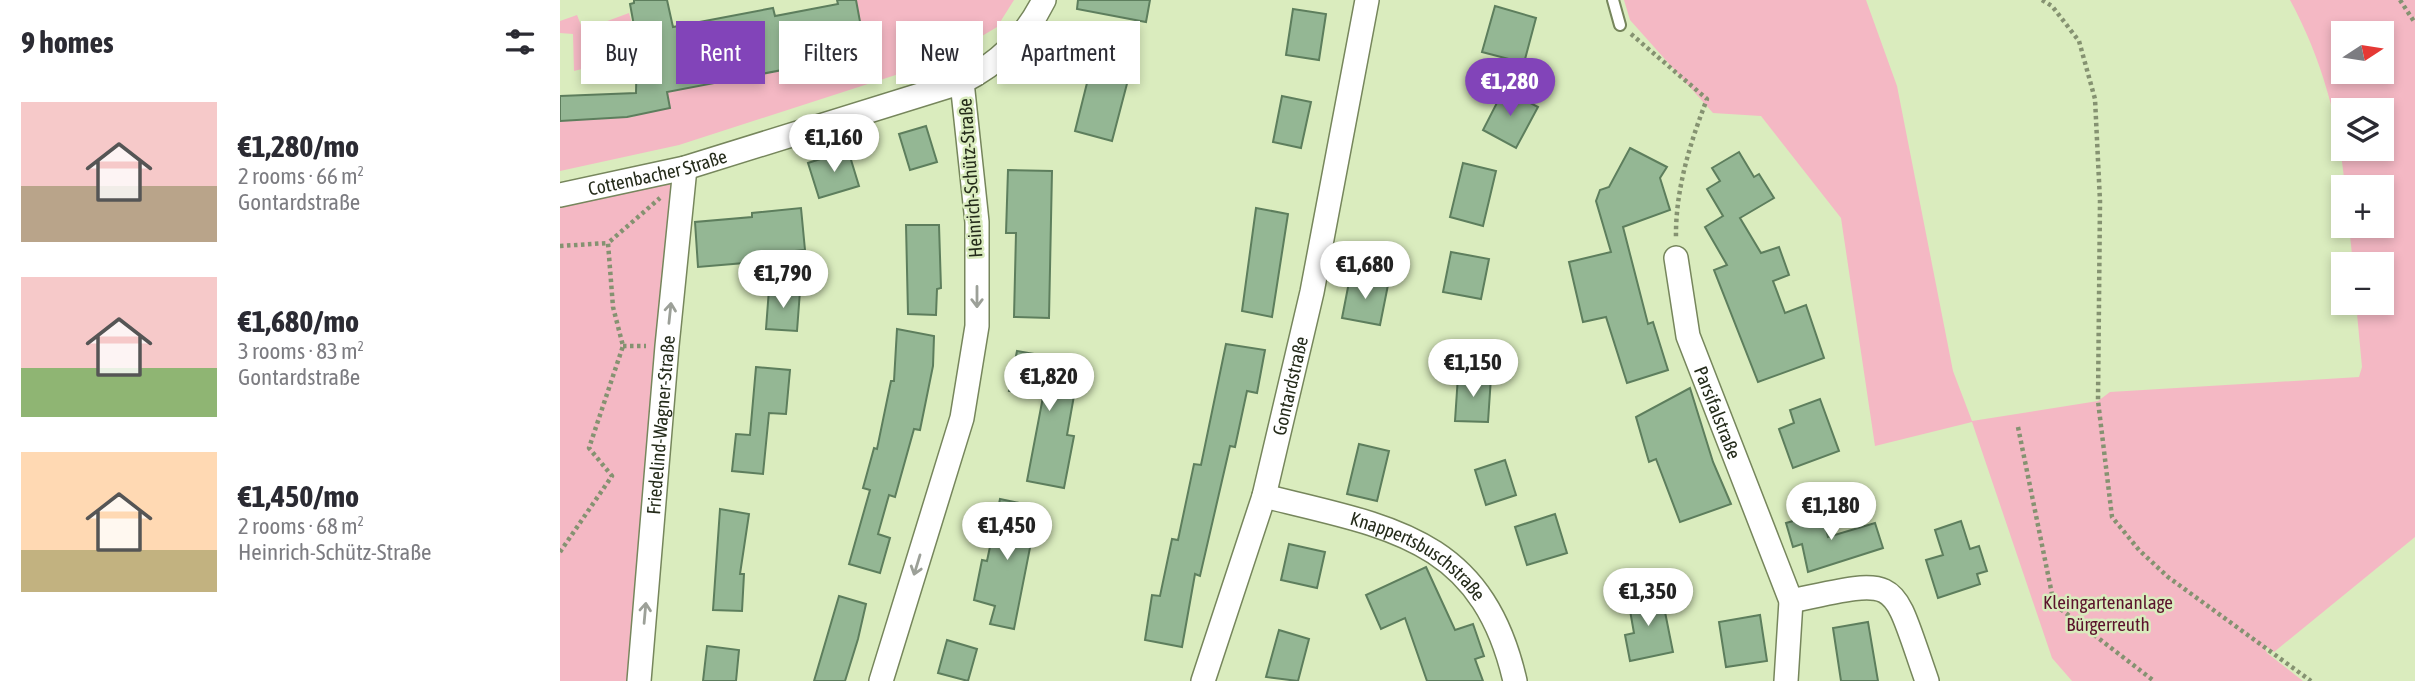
<!DOCTYPE html>
<html lang="en">
<head>
<meta charset="utf-8">
<style>
  :root { --surface:#fff; --page:#f7f7f7; --text:#2b2b33; --muted:#7c7c81; --accent:#8244b9 }
  body { margin:0; font-family:"Asap Condensed",sans-serif; background:var(--page); color:var(--text); height:100vh; display:flex; flex-direction:column; font-size:26px; white-space:nowrap }
  * { box-sizing:border-box; margin:0 }
  p { font-size:23px; color:var(--muted) }
  .icon { flex:none; width:38px; height:38px; fill:none; stroke:currentColor; stroke-width:2; stroke-linecap:round; stroke-linejoin:round }
  .map { position:relative; flex:1; overflow:hidden }
  .panel { display:flex; flex-direction:column; background:var(--surface); width:560px }
  .panel>* { flex:none }
  .top-card { position:absolute; left:21px; top:21px; width:665px; height:63px; display:flex; gap:14px }
  .needle { width:46px; rotate:78deg }
  .controls { position:absolute; left:1771px; top:21px; display:grid; gap:14px }
  .controls a { display:grid; place-items:center; width:63px; height:63px; border-radius:0px; background:var(--surface); box-shadow:0 4px 10px #0003; font-size:35px }
  .price { position:absolute; translate:-50% -60px; padding:0 16px; border-radius:24px; background:#fff; color:#222; font-size:23px; line-height:46px; filter:drop-shadow(0 2px 4px #0008) }
  .price::after { content:''; position:absolute; left:50%; top:42px; width:21px; height:16px; margin-left:-10px; background:inherit; clip-path:polygon(0 0,100% 0,50% 100%) }
  .price.selected { background:var(--accent); color:#fff }
  ul { padding:0; list-style:none }
  li { display:flex; align-items:center; gap:21px; height:175px; padding:0 21px }
  li span { display:grid; place-items:center; flex:none; width:196px; height:140px; border-radius:0px; color:#555 }
  li>.icon { margin-inline-start:auto }
  span .icon { width:84px; height:84px; fill:#fffc; stroke-width:1 }
  li b { font-size:30px }
  h2 { display:flex; justify-content:space-between; align-items:center; height:84px; padding:0 21px; font-size:30px }
  .chip { padding:0 24px; border-radius:0px; background:var(--surface); box-shadow:0 4px 10px #0003; font-size:24px; line-height:63px }
  .chip.selected { background:var(--accent); color:#fff }
  main { display:flex; flex:1; min-height:0 }
  .map>svg:first-child { display:block }
</style>
</head>
<body>
<main>
<section class="panel">
<h2>9 homes<svg class="icon" aria-label="filters" viewBox="0 0 24 24"><path d="M4 7h16M4 17h16"/><circle cx="9" cy="7" r="2"/><circle cx="15" cy="17" r="2"/></svg></h2>
<ul>
<li><span style="background:linear-gradient(#f6c9c9 60%,#b9a48a 0)"><svg class="icon" aria-label="home" viewBox="0 0 24 24"><path d="M3 11l9-7 9 7M6 9v11h12V9"/></svg></span><div><b>€1,280/mo</b><p>2 rooms · 66 m²</p><p>Gontardstraße</p></div></li>
<li><span style="background:linear-gradient(#f6c9c9 65%,#8fb573 0)"><svg class="icon" aria-label="home" viewBox="0 0 24 24"><path d="M3 11l9-7 9 7M6 9v11h12V9"/></svg></span><div><b>€1,680/mo</b><p>3 rooms · 83 m²</p><p>Gontardstraße</p></div></li>
<li><span style="background:linear-gradient(#ffd9b3 70%,#c2b280 0)"><svg class="icon" aria-label="home" viewBox="0 0 24 24"><path d="M3 11l9-7 9 7M6 9v11h12V9"/></svg></span><div><b>€1,450/mo</b><p>2 rooms · 68 m²</p><p>Heinrich-Schütz-Straße</p></div></li>
</ul>
</section>
<div class="map">
<svg width="1855" height="681" viewBox="0 0 1855 681">
  <rect width="100%" height="100%" fill="#daecbe"/>
  <g fill="#f4b8c4" fill-rule="evenodd">
    <path d="M296,0H454L437,27L382,60L119,145L0,171V121L74,117L73,93L80,97L306,54Z"/>
    <path d="M1064,0H1306L1337,86L1393,371L1412,421L1538,401L1550,392L1799,377L1802,367L1796,303H1822V264H1793L1789,226H1822V187H1785C1779,121 1762,59 1730,0H1855V537L1714,652L1704,645L1707,653L1743,681H1512L1492,658L1412,422L1315,446L1281,218L1201,116L1153,113L1070,20ZM1783,33H1822V72H1783ZM1783,110H1822V149H1783Z"/>
    <path d="M69,13L75,34L88,32L92,52L77,55L76,66H68L66,48L21,50L22,69L14,71L13,34L0,33V21L17,15L23,30Z"/>
    <path d="M124,168L78,681H0V196Z"/>
  </g>
  <g fill="#94b794" stroke="#5d7e5d" stroke-width="2">
    <path d="M74,0H107L113,27L213,8L215,16L278,4L277,0H296L306,54L107,92L110,108L67,117L0,121V96L76,93L77,42L70,4L74,3Z"/>
    <path d="M518,0H590L586,22L517,9Z"/>
    <path d="M935,6L976,18L964,63L922,52Z"/>
    <path d="M733,9L766,14L759,60L726,55Z"/>
    <path d="M536,47L574,57L552,141L515,131Z"/>
    <path d="M944,89L978,107L956,148L923,130Z"/>
    <path d="M722,96L751,102L741,148L713,142Z"/>
    <path d="M366,126L377,162L350,170L339,134Z"/>
    <path d="M1070,148L1107,167L1100,178L1110,210L1063,227L1088,324L1093,322L1108,370L1067,383L1046,317L1023,322L1009,262L1051,252L1036,201L1040,190L1049,187Z"/>
    <path d="M288,150L299,186L259,198L248,163Z"/>
    <path d="M1179,152L1194,177L1199,174L1214,198L1180,218L1201,253L1219,247L1229,275L1213,281L1225,313L1246,305L1264,358L1198,382L1154,270L1167,265L1145,227L1163,216L1147,189L1160,181L1152,168Z"/>
    <path d="M903,163L936,171L923,226L890,217Z"/>
    <path d="M448,170L492,171L489,318L454,317L456,233H446Z"/>
    <path d="M241,208L245,250L195,255L196,262L138,267L135,222L192,217V213Z"/>
    <path d="M696,208L728,214L712,317L682,311Z"/>
    <path d="M346,225H379L381,288L377,289L376,315L348,314Z"/>
    <path d="M891,252L929,259L921,299L883,292Z"/>
    <path d="M790,277L828,285L820,325L782,318Z"/>
    <path d="M209,289L240,291L237,331L206,329Z"/>
    <path d="M337,329L374,336L373,366L360,430L354,429L335,497L329,495L318,534L330,538L320,573L289,564L310,490L303,488L314,448L317,449L331,381H334Z"/>
    <path d="M666,344L705,350L697,393L687,391L675,447L670,446L640,576L635,574L622,647L585,640L592,595L600,596L612,539L618,540L634,464L641,465Z"/>
    <path d="M457,351L520,362L507,435L514,436L504,488L467,481L483,397L449,391Z"/>
    <path d="M196,367L230,370L226,414L209,413L203,474L172,471L176,434L190,435Z"/>
    <path d="M898,376L931,377L928,422L895,421Z"/>
    <path d="M1130,388L1153,462L1171,504L1120,522L1096,459L1089,462L1076,417Z"/>
    <path d="M1260,399L1279,451L1233,468L1219,429L1234,423L1230,410Z"/>
    <path d="M799,444L829,451L817,501L787,494Z"/>
    <path d="M945,460L956,495L926,505L915,470Z"/>
    <path d="M440,499L478,507L454,629L430,624L435,606L414,600L422,560L427,561Z"/>
    <path d="M160,509L189,514L180,574H184L182,611L153,610Z"/>
    <path d="M1262,513L1268,537L1315,523L1323,548L1248,572L1242,544L1233,547L1226,523Z"/>
    <path d="M995,514L1007,553L967,565L955,527Z"/>
    <path d="M1401,521L1410,549L1419,546L1427,571L1417,574L1420,584L1378,598L1366,560L1383,555L1375,530Z"/>
    <path d="M729,544L765,552L757,588L721,580Z"/>
    <path d="M866,567L895,630L913,624L924,656L915,659L923,681H867L845,618L821,629L806,595Z"/>
    <path d="M1101,592L1113,652L1070,661L1065,635L1074,633L1068,599Z"/>
    <path d="M279,596L306,604L298,639L285,681H254Z"/>
    <path d="M1200,615L1207,661L1166,667L1159,622Z"/>
    <path d="M1308,622L1318,681H1281L1273,628Z"/>
    <path d="M719,630L749,639L738,681L706,677Z"/>
    <path d="M387,640L417,649L408,681L378,673Z"/>
    <path d="M147,646L179,650L176,681H143Z"/>
  </g>
  <g fill="none" stroke-linecap="round" stroke-linejoin="round">
    <g stroke="#76865c" stroke-width="14">
      <path id="lane" d="M1053,0L1060,25"/>
    </g>
    <g stroke="#76865c" stroke-width="26">
      <g id="street">
        <path id="s1" d="M0,195L125,168L402,82C439,63 465,38 484,0"/>
        <path id="s2" d="M1116,258L1128,336L1231,601L1226,681"/>
        <path id="s3" d="M704,496C829,527 922,537 955,681"/>
        <path d="M1231,601C1343,577 1330,576 1367,681"/>
        <path id="s4" d="M79,681L107,346L125,168"/>
        <path d="M321,681L402,418L417,326V222L402,82"/>
        <path id="s5" d="M643,681L704,496L752,292L807,0"/>
      </g>
    </g>
    <g stroke="#859271" stroke-width="4.5" stroke-dasharray="3.5 3.5" stroke-linecap="butt">
      <path d="M1482,0L1492,6L1519,41L1535,99L1540,201L1538,401L1552,517L1579,550L1608,577L1751,681"/>
      <path d="M1840,0L1855,23"/>
      <path d="M1071,34L1147,99C1130,143 1115,191 1116,239"/>
      <path d="M0,246L48,243"/>
      <path d="M63,346H86"/>
      <path d="M1458,427L1494,604L1594,681"/>
      <path d="M0,552L52,476L29,448L63,346L53,307L48,243L100,198"/>
    </g>
    <use href="#lane" stroke="#fff" stroke-width="10"/>
    <use href="#street" stroke="#fff" stroke-width="23"/>
  </g>
  <defs><path id="oneway-shaft" d="M-6 0H5M1.5-3L5.5 0L1.5 3" fill="none" stroke-width="1.6" stroke-linecap="round" stroke-linejoin="round" transform="scale(1.75)"/></defs>
  <g stroke="#9ca098">
    <use href="#oneway-shaft" transform="translate(417 297) rotate(90)"/>
    <use href="#oneway-shaft" transform="translate(110 313) rotate(-84)"/>
    <use href="#oneway-shaft" transform="translate(357 565) rotate(107)"/>
    <use href="#oneway-shaft" transform="translate(85 613) rotate(-85)"/>
  </g>
  <g text-anchor="middle" stroke-width="5" stroke-linejoin="round" paint-order="stroke">
    <g font-size="19" fill="#242b1a" stroke="#daecbe">
      <text dy="7" stroke="none"><textPath href="#s1" startOffset="100">Cottenbacher Straße</textPath></text>
      <text transform="translate(410 178) rotate(-94)" y="7">Heinrich-Schütz-Straße</text>
      <text dy="7" stroke="none"><textPath href="#s5" startOffset="308">Gontardstraße</textPath></text>
      <text dy="7" stroke="none"><textPath href="#s2" startOffset="161">Parsifalstraße</textPath></text>
      <text dy="7" stroke="none"><textPath href="#s4" startOffset="257">Friedelind-Wagner-Straße</textPath></text>
      <text dy="7" stroke="none"><textPath href="#s3" startOffset="168">Knappertsbuschstraße</textPath></text>
    </g>
    <g font-size="19" fill="#5b132c" stroke="#daecbe">
      <text x="1548" y="609">Kleingartenanlage<tspan x="1548" dy="22">Bürgerreuth</tspan></text>
    </g>
  </g>
</svg>
<div class="controls">
<a><svg class="needle" viewBox="-14 -14 28 28"><path d="M0-13l5 13h-10z" fill="#e53935"/><path d="M0 13l5-13h-10z" fill="#7c7c81"/></svg></a>
<a><svg class="icon" aria-label="layers" viewBox="0 0 24 24"><path d="M12 4l9 5-9 5-9-5zM3 14l9 5 9-5"/></svg></a>
<a>+</a>
<a>−</a>
</div>
<b class="price selected" style="left:950px;top:118px">€1,280</b>
<b class="price" style="left:274px;top:174px">€1,160</b>
<b class="price" style="left:805px;top:301px">€1,680</b>
<b class="price" style="left:223px;top:310px">€1,790</b>
<b class="price" style="left:913px;top:399px">€1,150</b>
<b class="price" style="left:489px;top:413px">€1,820</b>
<b class="price" style="left:1271px;top:542px">€1,180</b>
<b class="price" style="left:447px;top:562px">€1,450</b>
<b class="price" style="left:1088px;top:628px">€1,350</b>
<div class="top-card">
<a class="chip">Buy</a>
<a class="chip selected">Rent</a>
<a class="chip">Filters</a>
<a class="chip">New</a>
<a class="chip">Apartment</a>
</div>
</div>
</main>
</body>
</html>
